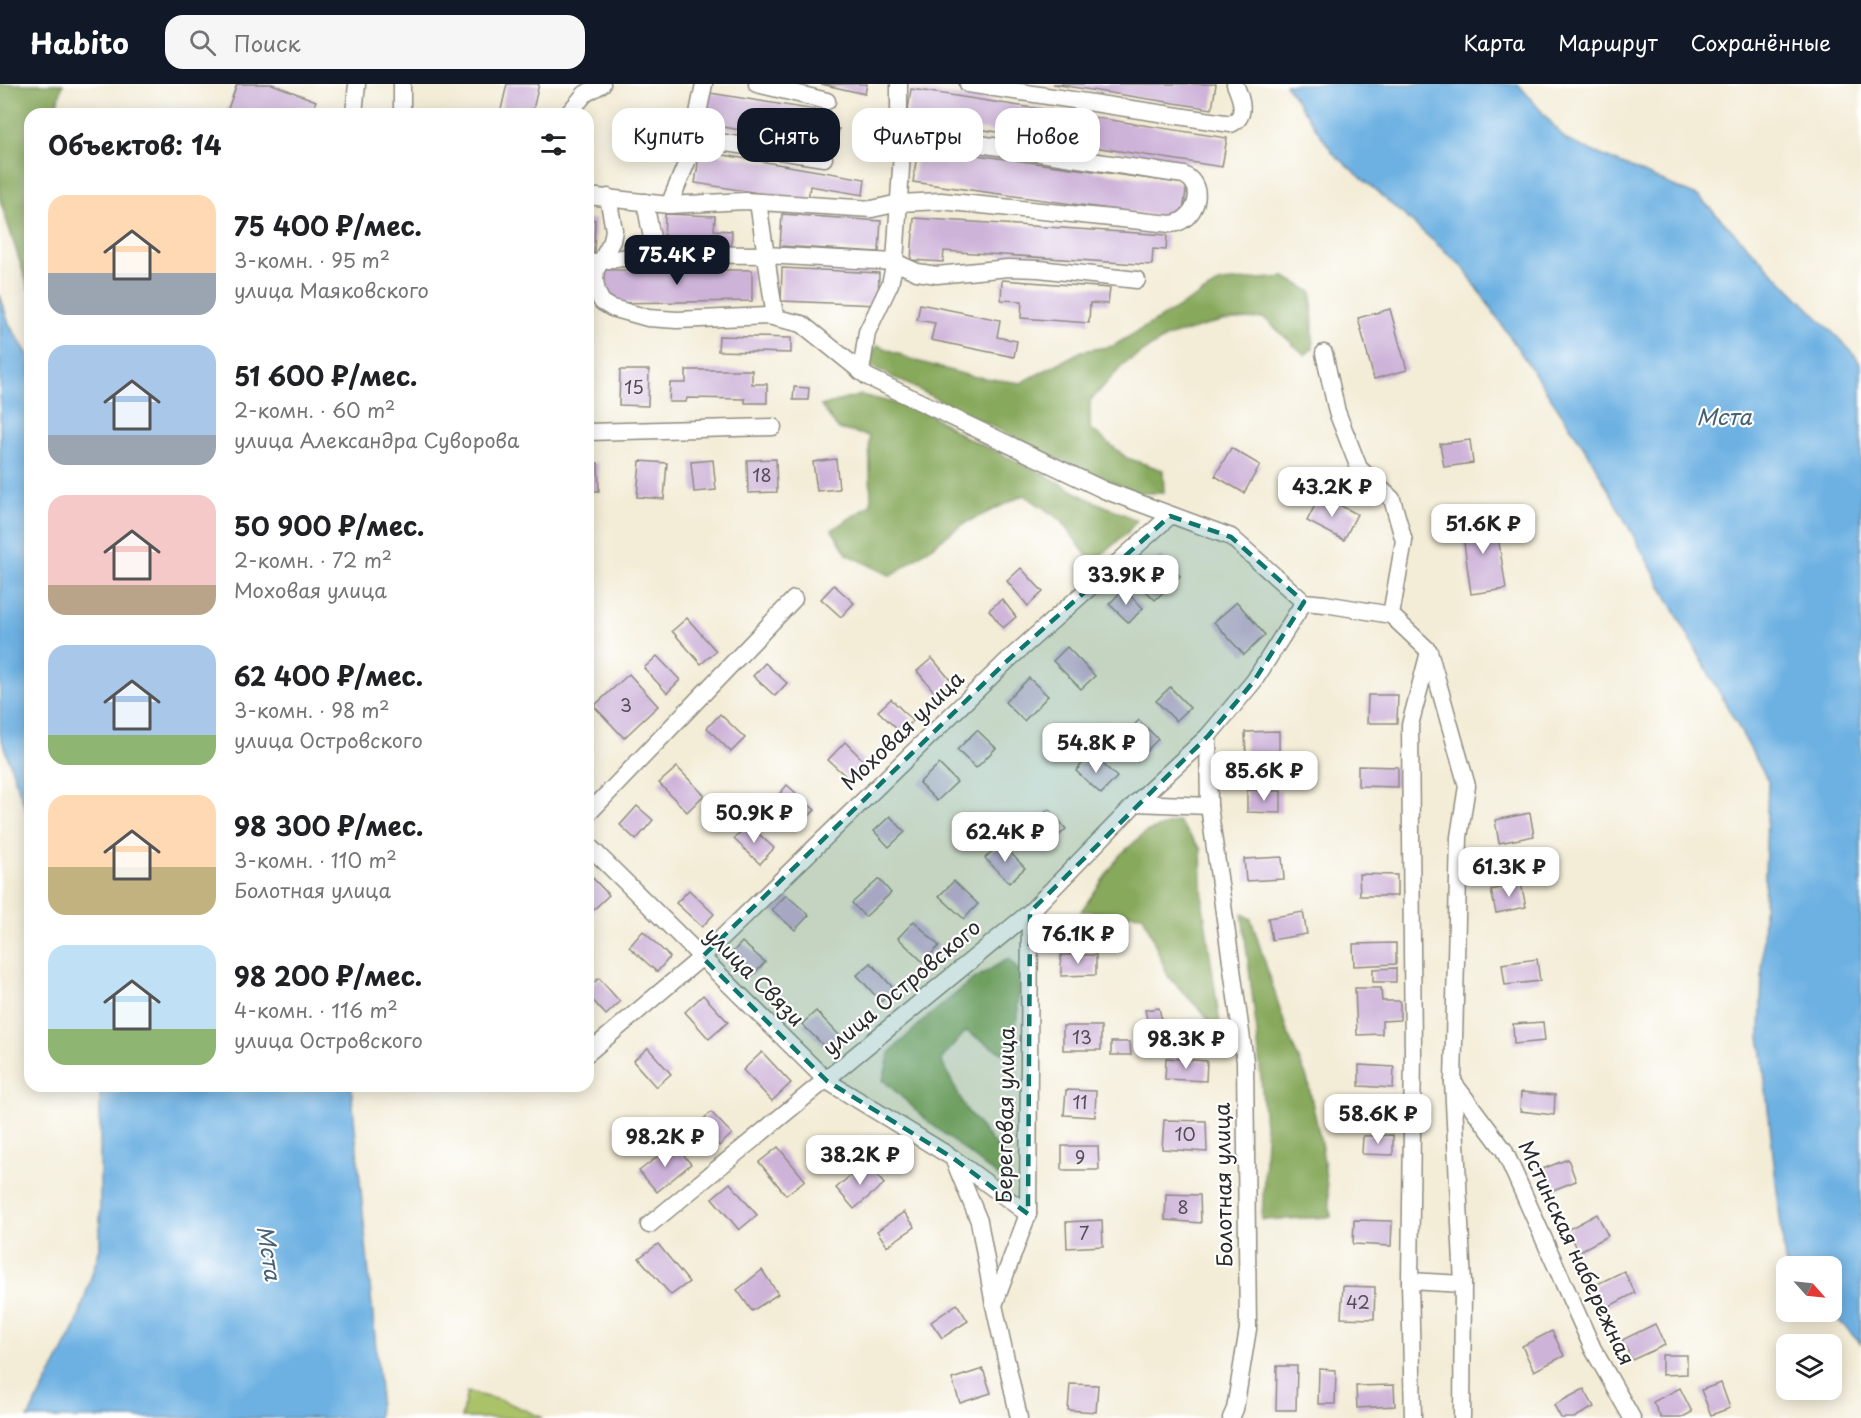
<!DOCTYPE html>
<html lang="ru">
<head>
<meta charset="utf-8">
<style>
  :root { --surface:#fff; --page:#f6f6f6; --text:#202124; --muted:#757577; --accent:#111827 }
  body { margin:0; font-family:"Playpen Sans",sans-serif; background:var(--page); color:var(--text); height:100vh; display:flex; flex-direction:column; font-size:22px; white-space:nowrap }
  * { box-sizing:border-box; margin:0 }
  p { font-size:20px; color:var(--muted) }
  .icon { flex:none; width:33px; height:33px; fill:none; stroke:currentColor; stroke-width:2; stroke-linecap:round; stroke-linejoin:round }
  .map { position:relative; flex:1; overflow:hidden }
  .sheet { position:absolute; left:24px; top:24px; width:570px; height:984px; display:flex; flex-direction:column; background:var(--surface); border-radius:18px; box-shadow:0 3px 15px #0003 }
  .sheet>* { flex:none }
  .guide { position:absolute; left:612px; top:24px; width:570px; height:54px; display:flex; gap:12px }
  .needle { width:39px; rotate:117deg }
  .buttons { position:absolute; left:1776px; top:1172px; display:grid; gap:12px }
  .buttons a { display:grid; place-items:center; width:66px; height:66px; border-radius:12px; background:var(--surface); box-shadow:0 3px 15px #0003; font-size:30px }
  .price { position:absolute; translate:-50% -51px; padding:0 14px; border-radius:12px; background:#fff; color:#222; font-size:20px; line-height:39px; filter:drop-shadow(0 2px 3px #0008) }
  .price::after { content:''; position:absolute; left:50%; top:36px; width:18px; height:14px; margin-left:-9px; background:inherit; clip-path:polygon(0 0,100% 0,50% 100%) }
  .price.active { background:var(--accent); color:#fff }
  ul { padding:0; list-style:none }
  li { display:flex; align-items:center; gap:18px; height:150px; padding:0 24px }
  li span { display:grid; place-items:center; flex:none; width:168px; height:120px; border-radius:18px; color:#555 }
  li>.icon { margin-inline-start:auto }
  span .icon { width:72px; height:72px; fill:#fffc; stroke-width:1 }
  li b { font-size:26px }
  h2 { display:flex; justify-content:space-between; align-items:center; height:72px; padding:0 24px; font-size:26px }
  .pill { padding:0 21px; border-radius:18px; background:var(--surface); box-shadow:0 3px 15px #0003; font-size:21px; line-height:54px }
  .pill.active { background:var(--accent); color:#fff }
  header { display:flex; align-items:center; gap:36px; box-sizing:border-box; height:84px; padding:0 30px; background:var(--accent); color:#fff }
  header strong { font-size:28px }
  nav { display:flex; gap:33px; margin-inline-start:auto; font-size:21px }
  .search { width:420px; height:54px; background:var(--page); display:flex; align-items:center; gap:15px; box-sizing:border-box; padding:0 21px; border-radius:18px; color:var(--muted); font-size:22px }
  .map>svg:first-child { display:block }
</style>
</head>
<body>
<header>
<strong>Habito</strong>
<div class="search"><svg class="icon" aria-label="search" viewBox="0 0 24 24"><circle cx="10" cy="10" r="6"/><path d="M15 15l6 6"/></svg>Поиск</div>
<nav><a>Карта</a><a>Маршрут</a><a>Сохранённые</a></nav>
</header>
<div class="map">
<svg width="1861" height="1334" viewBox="0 0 1861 1334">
  <rect width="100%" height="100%" fill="#fff"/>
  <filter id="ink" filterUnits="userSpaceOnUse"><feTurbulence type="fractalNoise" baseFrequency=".0167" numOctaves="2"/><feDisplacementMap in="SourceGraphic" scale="12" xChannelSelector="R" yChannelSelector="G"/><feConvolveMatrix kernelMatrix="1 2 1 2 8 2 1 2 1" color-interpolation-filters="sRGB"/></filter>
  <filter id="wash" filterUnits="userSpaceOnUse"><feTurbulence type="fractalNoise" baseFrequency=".008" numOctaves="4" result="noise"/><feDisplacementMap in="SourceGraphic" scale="24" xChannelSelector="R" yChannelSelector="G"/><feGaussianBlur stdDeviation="1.35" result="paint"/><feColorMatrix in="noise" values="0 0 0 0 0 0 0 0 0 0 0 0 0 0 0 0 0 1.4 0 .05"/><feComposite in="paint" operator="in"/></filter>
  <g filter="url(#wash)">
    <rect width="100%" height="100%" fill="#f3ecd6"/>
    <path fill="#aac368" stroke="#6a774a" stroke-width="1.5" d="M467,1308L504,1317L543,1334H461Z"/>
    <g fill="#87a95c" stroke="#596a44" stroke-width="1.5">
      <path d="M0,0H63L54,30H30V209L0,116Z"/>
      <path d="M1285,193L1312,208L1313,264L1305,271L1264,234L1222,237L1167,253L1125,279L1090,317V344L1127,374L1163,386L1164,409H1138L1047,370L871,282L868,275L877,261L913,276L970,292L1021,299L1082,267L1113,262L1221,198Z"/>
      <path d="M861,311L923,326L965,353L1042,389L1084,413L1137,436L1127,449L1092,479L1061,436L1024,411L963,440L891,492L847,470L832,446L871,420L869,352L838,345L821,322Z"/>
      <path d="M1178,737L1201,765L1203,821L1222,955L1203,929L1168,892L1143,831L1081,827L1120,771L1146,748Z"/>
      <path d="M1242,829L1251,835L1288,950L1307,994L1322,1064L1331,1133L1262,1136L1266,1053L1257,949Z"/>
      <path d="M1009,874L1021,890L1017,935L1010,974L966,947L941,976L966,1025L1009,1078L1010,1102L930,1039L883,996L890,968L926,934L972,896Z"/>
    </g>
    <g fill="#6db1e2" stroke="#4c6e86" stroke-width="1.5">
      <path d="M1285,0H1518L1566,56L1699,113L1853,269L1861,281V1260L1830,1227L1832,1182H1788L1785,1179L1760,952L1768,697L1588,369L1463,183L1334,70Z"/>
      <path d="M0,211L9,240L30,274V738L0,651Z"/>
      <path d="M100,1002H351L380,1306L378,1334H28L76,1242L100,1164Z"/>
    </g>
    <g id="blocks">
      <g fill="#ceb3d9">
        <path d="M237,0H272L316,17L311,30H226Z"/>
        <path d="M507,0H539L532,30H500Z"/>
        <path d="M821,0H867L865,10Z"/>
        <path d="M1053,0H1216L1212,25Z"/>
        <path d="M911,5L1227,54L1222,83L907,34Z"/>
        <path d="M710,9L822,27L819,42L839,45L836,62L705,40Z"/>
        <path d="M918,63L1187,100L1182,135L913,98Z"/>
        <path d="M700,67L865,95L863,111L810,102L808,117L695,99Z"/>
        <path d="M665,130L715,132L714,146L732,147L731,165L664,162Z"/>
        <path d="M782,130L881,137L879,168L780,162Z"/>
        <path d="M914,134L1167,151L1166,166L1153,165L1152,181L944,167L943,178L911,176Z"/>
        <path d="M588,135L595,136L594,170H588Z"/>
        <path d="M782,184L879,189L878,221L781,217Z"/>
        <path d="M603,186H752V217L613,219L602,207Z"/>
        <path d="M1002,196L1110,204L1108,220L1090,219L1089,239L1021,234L1022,217L1001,216Z"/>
        <path d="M920,220L1000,236L997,253L1017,257L1014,273L931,256L935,239L917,236Z"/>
        <path d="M1390,225L1407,286L1374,295L1358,234Z"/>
        <path d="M719,252L791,254V269L718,267Z"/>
        <path d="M620,286H649L648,322L619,321Z"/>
        <path d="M686,286H752V300H767V319H745V315L687,314L686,318H669L670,299H686Z"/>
        <path d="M794,303L809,304L808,316H793Z"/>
        <path d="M1470,356L1473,379L1444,383L1440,360Z"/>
        <path d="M1231,364L1260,381L1244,409L1215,392Z"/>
        <path d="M776,375L777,408L748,409L747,376Z"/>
        <path d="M836,375L839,405L817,407L813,378Z"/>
        <path d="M713,376L716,406L694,408L691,378Z"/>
        <path d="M640,377L667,379L664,415L637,413Z"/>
        <path d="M588,379H598L599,407H588Z"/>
        <path d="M1320,411L1357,430L1344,456L1307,437Z"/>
        <path d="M1495,432L1506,505L1471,510L1461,437Z"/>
        <path d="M1161,472L1180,492L1155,516L1135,496Z"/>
        <path d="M1021,484L1043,508L1028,522L1007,497Z"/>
        <path d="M834,501L854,519L841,533L821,515Z"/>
        <path d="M1124,505L1143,524L1129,539L1109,520Z"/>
        <path d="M1002,515L1016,533L1003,544L989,526Z"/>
        <path d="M1237,518L1265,551L1244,571L1214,538Z"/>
        <path d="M687,534L716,567L701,580L672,547Z"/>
        <path d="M1067,563L1095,592L1081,605L1053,577Z"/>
        <path d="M657,572L680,596L667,609L644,584Z"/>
        <path d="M932,574L952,598L937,611L917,587Z"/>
        <path d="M765,579L787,599L775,612L753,592Z"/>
        <path d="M629,590L658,622L624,654L594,622Z"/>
        <path d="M1029,594L1048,612L1024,637L1005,618Z"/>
        <path d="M1170,603L1190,624L1176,637L1156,617Z"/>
        <path d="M1368,611H1398L1397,639H1367Z"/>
        <path d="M891,615L913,637L901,649L878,627Z"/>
        <path d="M720,630L745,654L731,668L707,644Z"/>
        <path d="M1139,636L1158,655L1137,677L1118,658Z"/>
        <path d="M977,646L996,664L976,684L957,666Z"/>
        <path d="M1279,647V670L1246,671L1245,648Z"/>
        <path d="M845,658L866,679L850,696L828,676Z"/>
        <path d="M1091,669L1117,693L1101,710L1076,687Z"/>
        <path d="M939,680L957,698L937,717L919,699Z"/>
        <path d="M1358,682L1398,683V703L1358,702Z"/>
        <path d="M677,683L704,711L687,728L659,699Z"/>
        <path d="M787,701L815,726L803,738L776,714Z"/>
        <path d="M1247,706L1281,707V729L1247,728Z"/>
        <path d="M637,722L653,736L636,756L620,741Z"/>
        <path d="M1049,725L1066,745L1051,759L1034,739Z"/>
        <path d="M1530,729L1534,752L1499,759L1495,736Z"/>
        <path d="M890,732L905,748L889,763L874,747Z"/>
        <path d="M748,740L774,764L760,780L734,755Z"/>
        <path d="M1001,759L1025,784L1009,799L985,774Z"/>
        <path d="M1282,773L1284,795L1246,797L1244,775Z"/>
        <path d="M588,789L609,811L588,831Z"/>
        <path d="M1359,790L1397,791V812H1360Z"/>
        <path d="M879,795L891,809L865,833L852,819Z"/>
        <path d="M954,797L978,820L964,835L939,812Z"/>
        <path d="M1521,799L1526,823L1496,829L1491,806Z"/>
        <path d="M689,806L714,830L702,843L676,819Z"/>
        <path d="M786,811L809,831L795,846L772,826Z"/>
        <path d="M1303,828L1307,850L1272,856L1268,834Z"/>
        <path d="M914,837L939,862L923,878L898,854Z"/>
        <path d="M643,847L670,873L657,888L629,863Z"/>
        <path d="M742,858L765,878L752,892L730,871Z"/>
        <path d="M1396,859V880L1354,882L1353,860Z"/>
        <path d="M1061,871H1096V891L1061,892Z"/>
        <path d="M1537,875L1540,897L1505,901L1502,880Z"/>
        <path d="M871,879L894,905L881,918L857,891Z"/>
        <path d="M1396,884V898H1373V885Z"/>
        <path d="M599,894L620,918L606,931L588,911V904Z"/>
        <path d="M1355,904H1381L1382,917H1400V936L1382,937V950L1357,951Z"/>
        <path d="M703,911L728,938L709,955L685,928Z"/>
        <path d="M1159,924L1163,941L1149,944L1145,926Z"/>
        <path d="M816,927L844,956L831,969L802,940Z"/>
        <path d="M1543,938L1545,957L1514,960L1513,940Z"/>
        <rect x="1063" y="942" width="38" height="24"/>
        <path d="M1111,958H1130L1131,971H1111Z"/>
        <path d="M648,964L671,990L656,1003L633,977Z"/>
        <path d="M762,968L791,999L772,1017L743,986Z"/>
        <path d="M1166,974L1207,977L1206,997L1165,995Z"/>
        <path d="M1359,981L1394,983L1393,1004L1359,1002Z"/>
        <path d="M1066,1006L1096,1007L1095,1033L1064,1031Z"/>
        <path d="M1521,1008L1555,1011L1554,1031L1520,1027Z"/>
        <path d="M711,1028L732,1050L719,1062L698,1040Z"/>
        <path d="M1164,1036L1206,1037L1207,1068L1162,1065Z"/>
        <path d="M1393,1051V1071L1362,1070L1363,1052Z"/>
        <path d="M674,1060L691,1080L657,1108L639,1087Z"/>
        <path d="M1062,1062H1098L1099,1086H1062Z"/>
        <path d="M778,1063L805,1096L786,1111L759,1078Z"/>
        <path d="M1568,1075L1576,1097L1548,1108L1540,1086Z"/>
        <path d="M866,1078L884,1100L854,1125L836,1104Z"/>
        <path d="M730,1099L757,1131L739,1146L712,1114Z"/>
        <path d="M1166,1110L1200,1111L1201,1139L1165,1136Z"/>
        <path d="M904,1128L915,1143L887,1162L877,1147Z"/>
        <path d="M1597,1130L1608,1152L1578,1168L1567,1146Z"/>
        <path d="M1102,1136L1103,1162L1067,1164L1066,1138Z"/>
        <path d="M1354,1136L1392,1137L1391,1162L1353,1160Z"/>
        <path d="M658,1160L689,1198L671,1211L639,1174Z"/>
        <path d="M762,1186L778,1210L752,1227L737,1206Z"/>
        <path d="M1624,1187L1635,1209L1604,1225L1593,1202Z"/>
        <path d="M1343,1202L1375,1203L1374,1235L1341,1234Z"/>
        <path d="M957,1220L968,1237L942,1254L931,1238Z"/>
        <path d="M1655,1240L1665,1261L1632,1276L1622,1256Z"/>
        <path d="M1552,1247L1564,1272L1534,1287L1522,1262Z"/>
        <path d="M1662,1271H1687V1290L1662,1291Z"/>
        <path d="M1277,1282H1297L1296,1326H1276Z"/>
        <path d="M983,1285L991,1309L960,1319L952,1295Z"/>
        <path d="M1319,1285L1336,1286L1335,1320H1318Z"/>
        <path d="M1721,1299L1730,1324L1711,1331L1701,1306Z"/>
        <path d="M1070,1300L1098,1301L1096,1328L1068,1326Z"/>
        <path d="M1394,1301L1395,1322L1357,1324L1356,1302Z"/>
        <path d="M1680,1304L1692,1328L1681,1334H1661L1653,1318Z"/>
        <path d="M1584,1305L1594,1323L1574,1334H1561L1554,1321Z"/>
      </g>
    </g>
  </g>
  <g filter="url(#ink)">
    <use href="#blocks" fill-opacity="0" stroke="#8f8c80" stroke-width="1.5"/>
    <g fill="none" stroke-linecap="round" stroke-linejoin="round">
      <g stroke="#8f8c80" stroke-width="19">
        <g id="minor">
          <path d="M402,0V30"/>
          <path d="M757,0L827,17"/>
          <path d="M968,0L1231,40C1248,32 1241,14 1235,0"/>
          <path d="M354,30L357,0"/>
          <path d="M568,30L585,10L602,0"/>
          <path d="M693,54L824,74"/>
          <path d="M588,112L669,121L745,117L872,125L899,119L941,117L1171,140C1195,138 1208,103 1184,91L900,48"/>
          <path d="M608,113L614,146L612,157L596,186L595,196L597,208L602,218L612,224L648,234L677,236L768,232L802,240L868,293L1104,406L1231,453L1304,518L1325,520L1391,531"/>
          <path d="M645,118L655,170"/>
          <path d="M758,118L775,233"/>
          <path d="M669,121L689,73L704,0"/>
          <path d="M596,178L648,170L765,171L895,178L917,188L937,191L1008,184L1039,185L1137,196"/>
          <path d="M1324,269L1337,328L1359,384L1392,415L1404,457L1391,531"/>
          <path d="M861,288L867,248L890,200L895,178L902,68L899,37V0"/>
          <path d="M588,348L773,343"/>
          <path d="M1391,531L1429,567L1467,702L1459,753L1453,998L1463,1200L1462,1334"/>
          <path d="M1208,652L1209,722L1245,977L1248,1245L1235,1325L1231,1334"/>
          <path d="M1136,719L1209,722"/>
          <path d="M588,730L794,515"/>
          <path d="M588,761L827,997L953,1074L979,1137L994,1221"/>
          <path d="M588,969L702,873L1007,577L1170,432"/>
          <path d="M1453,998L1504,1066L1593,1265L1632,1334"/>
          <path d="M954,1075L1028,1130"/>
          <path d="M649,1141L1030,828L1136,719L1208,652L1254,597L1304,518"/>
          <path d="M1410,1197L1463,1200"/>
          <path d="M1019,1334L994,1221L1028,1130L1030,828"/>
          <path d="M1413,1334L1410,1197L1413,970L1410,641L1429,568"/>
        </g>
      </g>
      <use href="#minor" stroke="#fff" stroke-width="16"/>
    </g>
  </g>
  <path fill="#0f766e" fill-opacity="0.2" stroke="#0f766e" stroke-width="4.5" stroke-dasharray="12 8" stroke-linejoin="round" d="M1170,432L1231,453L1304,518L1254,597L1208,652L1030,828L1028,1130L953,1074L827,997L702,873L1007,577Z"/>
  <g text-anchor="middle" stroke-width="4.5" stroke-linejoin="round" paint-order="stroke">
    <g font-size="18" fill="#544d56">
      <text x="634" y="310">15</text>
      <text x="762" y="398">18</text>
      <text x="626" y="628">3</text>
      <text x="1082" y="960">13</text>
      <text x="1080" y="1025">11</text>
      <text x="1185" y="1057">10</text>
      <text x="1080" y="1080">9</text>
      <text x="1183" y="1130">8</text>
      <text x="1084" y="1156">7</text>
      <text x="1358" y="1225">42</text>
    </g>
    <g font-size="21" fill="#2b2b2b" stroke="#fff">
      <text transform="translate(903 647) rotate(-44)" y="7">Моховая улица</text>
      <text transform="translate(754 893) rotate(45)" y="7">улица Связи</text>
      <text transform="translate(902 904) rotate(-40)" y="7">улица Островского</text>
      <text transform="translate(1006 1031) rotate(-89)" y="7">Береговая улица</text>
      <text transform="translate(1224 1101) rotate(-91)" y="7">Болотная улица</text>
      <text transform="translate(1576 1169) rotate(65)" y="7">Мстинская набережная</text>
    </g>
    <g font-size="22" font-style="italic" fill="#456174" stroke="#fff">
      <text x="1724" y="341">Мста</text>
      <text transform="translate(269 1169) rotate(81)" y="8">Мста</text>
    </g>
  </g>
</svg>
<div class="buttons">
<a><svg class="needle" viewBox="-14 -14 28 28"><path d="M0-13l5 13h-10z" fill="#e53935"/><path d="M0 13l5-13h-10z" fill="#757577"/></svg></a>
<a><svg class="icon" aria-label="layers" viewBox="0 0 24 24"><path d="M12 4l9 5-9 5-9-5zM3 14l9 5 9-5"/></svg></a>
</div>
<b class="price active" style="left:677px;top:202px">75.4K ₽</b>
<b class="price" style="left:1332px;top:434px">43.2K ₽</b>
<b class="price" style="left:1483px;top:471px">51.6K ₽</b>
<b class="price" style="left:1126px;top:522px">33.9K ₽</b>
<b class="price" style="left:1096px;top:690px">54.8K ₽</b>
<b class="price" style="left:1264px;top:718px">85.6K ₽</b>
<b class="price" style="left:754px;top:760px">50.9K ₽</b>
<b class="price" style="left:1005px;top:779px">62.4K ₽</b>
<b class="price" style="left:1509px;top:814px">61.3K ₽</b>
<b class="price" style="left:1078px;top:881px">76.1K ₽</b>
<b class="price" style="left:1186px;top:986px">98.3K ₽</b>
<b class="price" style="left:1378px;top:1061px">58.6K ₽</b>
<b class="price" style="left:665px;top:1084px">98.2K ₽</b>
<b class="price" style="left:860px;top:1102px">38.2K ₽</b>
<div class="guide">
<a class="pill">Купить</a>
<a class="pill active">Снять</a>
<a class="pill">Фильтры</a>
<a class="pill">Новое</a>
</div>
<section class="sheet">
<h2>Объектов: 14<svg class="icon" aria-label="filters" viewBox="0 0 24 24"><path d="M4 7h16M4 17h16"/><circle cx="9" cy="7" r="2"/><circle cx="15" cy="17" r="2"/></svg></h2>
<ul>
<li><span style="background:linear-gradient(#ffd9b3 65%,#9aa5b1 0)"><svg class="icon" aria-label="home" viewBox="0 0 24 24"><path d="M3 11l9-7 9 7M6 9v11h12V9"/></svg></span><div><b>75 400 ₽/мес.</b><p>3-комн. · 95 m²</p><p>улица Маяковского</p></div></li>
<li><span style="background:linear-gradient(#a9c7e8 75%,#9aa5b1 0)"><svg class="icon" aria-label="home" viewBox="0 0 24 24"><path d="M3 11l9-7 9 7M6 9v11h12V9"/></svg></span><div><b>51 600 ₽/мес.</b><p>2-комн. · 60 m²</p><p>улица Александра Суворова</p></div></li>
<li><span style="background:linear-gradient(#f6c9c9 75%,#b9a48a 0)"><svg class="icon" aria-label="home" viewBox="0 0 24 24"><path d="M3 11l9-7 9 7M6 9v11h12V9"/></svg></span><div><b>50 900 ₽/мес.</b><p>2-комн. · 72 m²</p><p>Моховая улица</p></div></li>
<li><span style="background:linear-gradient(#a9c7e8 75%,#8fb573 0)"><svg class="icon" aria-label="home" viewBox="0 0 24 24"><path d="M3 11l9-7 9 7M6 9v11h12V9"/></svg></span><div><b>62 400 ₽/мес.</b><p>3-комн. · 98 m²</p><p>улица Островского</p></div></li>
<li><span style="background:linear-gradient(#ffd9b3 60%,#c2b280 0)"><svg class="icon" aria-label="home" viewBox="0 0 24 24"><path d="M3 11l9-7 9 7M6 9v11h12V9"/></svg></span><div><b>98 300 ₽/мес.</b><p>3-комн. · 110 m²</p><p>Болотная улица</p></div></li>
<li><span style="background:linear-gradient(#bfe0f5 70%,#8fb573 0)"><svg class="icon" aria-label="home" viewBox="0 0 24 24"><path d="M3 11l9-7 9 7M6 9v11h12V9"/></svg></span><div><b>98 200 ₽/мес.</b><p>4-комн. · 116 m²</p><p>улица Островского</p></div></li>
</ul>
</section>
</div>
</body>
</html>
